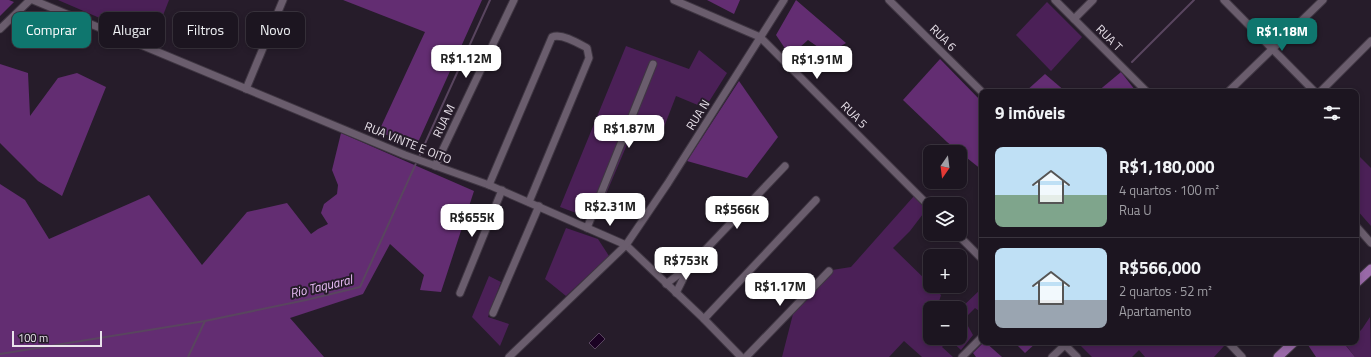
<!DOCTYPE html>
<html lang="pt">
<head>
<meta charset="utf-8">
<style>
  :root { --surface:#1c1520; --page:#29222d; --text:#f1f3f6; --muted:#a09fa5; --line:#3a343e; --accent:#0f766e }
  body { margin:0; font-family:"Titillium Web",sans-serif; background:var(--page); color:var(--text); height:100vh; display:flex; flex-direction:column; font-size:15px; white-space:nowrap }
  * { box-sizing:border-box; margin:0 }
  p { font-size:13px; color:var(--muted) }
  .icon { flex:none; width:22px; height:22px; fill:none; stroke:currentColor; stroke-width:2; stroke-linecap:round; stroke-linejoin:round }
  .map { position:relative; flex:1; overflow:hidden }
  .drawer { position:absolute; left:979px; top:89px; width:380px; height:256px; display:flex; flex-direction:column; background:var(--surface); border-radius:8px; box-shadow:0 2px 6px #0003,0 0 0 1px var(--line) }
  .drawer>* { flex:none }
  .guide { position:absolute; left:12px; top:12px; width:380px; height:36px; display:flex; gap:8px }
  .needle { width:26px; rotate:194deg }
  .buttons { position:absolute; left:923px; top:145px; display:grid; gap:8px }
  .buttons a { display:grid; place-items:center; width:44px; height:44px; border-radius:8px; background:var(--surface); box-shadow:0 2px 6px #0003,0 0 0 1px var(--line); font-size:20px }
  .scale { position:absolute; left:12px; bottom:10px; width:90px; box-sizing:border-box; padding-left:4px; border:2px solid #e9e2eb; border-top:0; font-size:11px; line-height:14px; white-space:nowrap; color:#e9e2eb; -webkit-text-stroke:3px #261c2a; paint-order:stroke }
  .price { position:absolute; translate:-50% -34px; padding:0 9px; border-radius:8px; background:#fff; color:#222; font-size:13px; line-height:26px; filter:drop-shadow(0 1px 2px #0008) }
  .price::after { content:''; position:absolute; left:50%; top:24px; width:12px; height:9px; margin-left:-6px; background:inherit; clip-path:polygon(0 0,100% 0,50% 100%) }
  .price.current { background:var(--accent); color:#fff }
  ul { padding:0; list-style:none }
  li { display:flex; align-items:center; gap:12px; height:100px; padding:0 16px }
  li+li { border-top:1px solid var(--line) }
  li span { display:grid; place-items:center; flex:none; width:112px; height:80px; border-radius:8px; color:#555 }
  li>.icon { margin-inline-start:auto }
  span .icon { width:48px; height:48px; fill:#fffc; stroke-width:1 }
  li b { font-size:17px }
  h2 { display:flex; justify-content:space-between; align-items:center; height:48px; padding:0 16px; font-size:17px }
  .tag { padding:0 14px; border-radius:8px; background:var(--surface); box-shadow:0 2px 6px #0003,0 0 0 1px var(--line); font-size:14px; line-height:36px }
  .tag.current { background:var(--accent); color:#fff }
  .map>svg:first-child { display:block }
</style>
</head>
<body>
<div class="map">
<svg width="1371" height="357" viewBox="0 0 1371 357">
  <rect width="100%" height="100%" fill="#261c2a"/>
  <g fill="#4b2057">
    <path d="M58,0H169L153,41Z"/>
    <path d="M1047,2L1082,37L1051,71L1016,35Z"/>
    <path d="M626,46L689,69L699,50L727,73L705,108L676,96L661,135L634,128L595,220L560,207Z"/>
    <path d="M1356,153L1371,168V226L1356,209Z"/>
    <path d="M914,196L926,210L910,231L893,248L930,284V286H932L941,295L937,308H930V338H960V309L982,288V313L975,308L964,319L973,335L961,350L949,339L942,347L953,357H922L904,341L889,357H782L793,314L832,270L851,267Z"/>
    <path d="M566,228L598,239L609,256L566,296L545,279Z"/>
    <path d="M489,276L501,282L488,317L509,324L500,346L472,317Z"/>
    <path d="M1370,317L1371,357H1355L1346,345L1349,342H1356V335L1362,329Z"/>
    <path d="M1077,342H1221L1224,346L1214,357H1145L1139,350L1132,357H1092Z"/>
  </g>
  <g fill="#632d72">
    <path d="M0,0H9L14,2L0,16Z"/>
    <path d="M343,0H482L415,149L379,131L425,32Z"/>
    <path d="M707,0H740L734,14Z"/>
    <path d="M796,0L846,43L828,54L808,40L790,56L776,35Z"/>
    <path d="M940,59L982,102V170L947,142L903,100Z"/>
    <path d="M0,64L28,73L30,116L58,78L77,73L106,87L62,196L38,181L0,143Z"/>
    <path d="M1121,72L1135,90L1133,92H1097Z"/>
    <path d="M1045,74L1066,92H1025Z"/>
    <path d="M739,81L778,137L747,178L687,161Z"/>
    <path d="M341,133L474,191L441,292L420,290L424,275L390,244L363,294L290,318L324,357H0V184L25,200L49,239L149,195L202,265L247,212L287,203L311,234L318,229L328,224L321,213L324,204L337,194L338,185L332,170Z"/>
    <path d="M984,342H985L1002,357H976L973,353Z"/>
    <path d="M1014,342H1037L1025,353Z"/>
    <path d="M1306,342H1343L1355,357H1316Z"/>
  </g>
  <path fill="#1b0223" stroke="#59455f" d="M599,333L605,339L595,349L589,343Z"/>
  <g fill="none" stroke-linecap="round" stroke-linejoin="round">
    <g stroke="#59455f" stroke-width="2">
      <path d="M1132,62L1194,0"/>
      <path d="M0,354L205,321L306,300L360,287L490,0"/>
      <path d="M188,357L205,321"/>
    </g>
    <g stroke="#3f3642" stroke-width="9">
      <g id="minor">
        <path d="M33,0L405,155L489,185L626,245L704,319L741,357"/>
        <path d="M674,0L760,37L930,207"/>
        <path d="M889,0L982,92"/>
        <path d="M1055,0L1147,92"/>
        <path d="M1224,0L1315,92"/>
        <path d="M1074,19L1093,0"/>
        <path d="M0,29L30,0"/>
        <path d="M246,89L283,0"/>
        <path d="M1228,92L1323,0"/>
        <path d="M1320,92L1371,41"/>
        <path d="M435,166L514,0"/>
        <path d="M489,185L552,37C562,33 578,43 587,48L589,58L529,202"/>
        <path d="M1356,226L1371,243"/>
        <path d="M587,228L653,64"/>
        <path d="M957,234L982,259"/>
        <path d="M666,284L687,268"/>
        <path d="M460,293L502,190"/>
        <path d="M676,293L689,267L785,166"/>
        <path d="M493,313L539,206"/>
        <path d="M704,319L816,200"/>
        <path d="M1228,342L1242,357"/>
        <path d="M1063,343L1077,357"/>
        <path d="M509,357L626,245L668,183L784,0"/>
        <path d="M746,357L829,271"/>
        <path d="M962,357L982,337"/>
        <path d="M1052,357L1068,342"/>
      </g>
    </g>
    <g stroke="#3f3642" stroke-width="11">
      <g id="major">
        <path d="M1356,283L1371,269"/>
        <path d="M1278,357L1294,342"/>
      </g>
    </g>
    <use href="#minor" stroke="#6a5d6d" stroke-width="7"/>
    <use href="#major" stroke="#9969a8" stroke-width="9"/>
  </g>
  <g text-anchor="middle" stroke-width="4" stroke-linejoin="round" paint-order="stroke">
    <g font-size="12" fill="#e9e2eb" stroke="#261c2a">
      <text transform="translate(943 38) rotate(45)" y="4">RUA 6</text>
      <text transform="translate(1109 38) rotate(45)" y="4">RUA T</text>
      <text transform="translate(698 115) rotate(-58)" y="4">RUA N</text>
      <text transform="translate(854 115) rotate(45)" y="4">RUA 5</text>
      <text transform="translate(444 121) rotate(-64)" y="4">RUA M</text>
      <text transform="translate(408 143) rotate(22)" y="4">RUA VINTE E OITO</text>
    </g>
    <g font-size="13" font-style="italic" fill="#ecbff9" stroke="#261c2a">
      <text transform="translate(321 286) rotate(-13)" y="5">Rio Taquaral</text>
    </g>
  </g>
</svg>
<div class="buttons">
<a><svg class="needle" viewBox="-14 -14 28 28"><path d="M0-13l5 13h-10z" fill="#e53935"/><path d="M0 13l5-13h-10z" fill="#a09fa5"/></svg></a>
<a><svg class="icon" aria-label="layers" viewBox="0 0 24 24"><path d="M12 4l9 5-9 5-9-5zM3 14l9 5 9-5"/></svg></a>
<a>+</a>
<a>−</a>
</div>
<div class="scale">100 m</div>
<b class="price current" style="left:1282px;top:52px">R$1.18M</b>
<b class="price" style="left:466px;top:79px">R$1.12M</b>
<b class="price" style="left:817px;top:80px">R$1.91M</b>
<b class="price" style="left:629px;top:149px">R$1.87M</b>
<b class="price" style="left:610px;top:227px">R$2.31M</b>
<b class="price" style="left:737px;top:230px">R$566K</b>
<b class="price" style="left:472px;top:238px">R$655K</b>
<b class="price" style="left:686px;top:281px">R$753K</b>
<b class="price" style="left:780px;top:307px">R$1.17M</b>
<div class="guide">
<a class="tag current">Comprar</a>
<a class="tag">Alugar</a>
<a class="tag">Filtros</a>
<a class="tag">Novo</a>
</div>
<section class="drawer">
<h2>9 imóveis<svg class="icon" aria-label="filters" viewBox="0 0 24 24"><path d="M4 7h16M4 17h16"/><circle cx="9" cy="7" r="2"/><circle cx="15" cy="17" r="2"/></svg></h2>
<ul>
<li><span style="background:linear-gradient(#bfe0f5 60%,#7fa58c 0)"><svg class="icon" aria-label="home" viewBox="0 0 24 24"><path d="M3 11l9-7 9 7M6 9v11h12V9"/></svg></span><div><b>R$1,180,000</b><p>4 quartos · 100 m²</p><p>Rua U</p></div></li>
<li><span style="background:linear-gradient(#bfe0f5 65%,#9aa5b1 0)"><svg class="icon" aria-label="home" viewBox="0 0 24 24"><path d="M3 11l9-7 9 7M6 9v11h12V9"/></svg></span><div><b>R$566,000</b><p>2 quartos · 52 m²</p><p>Apartamento</p></div></li>
</ul>
</section>
</div>
</body>
</html>
